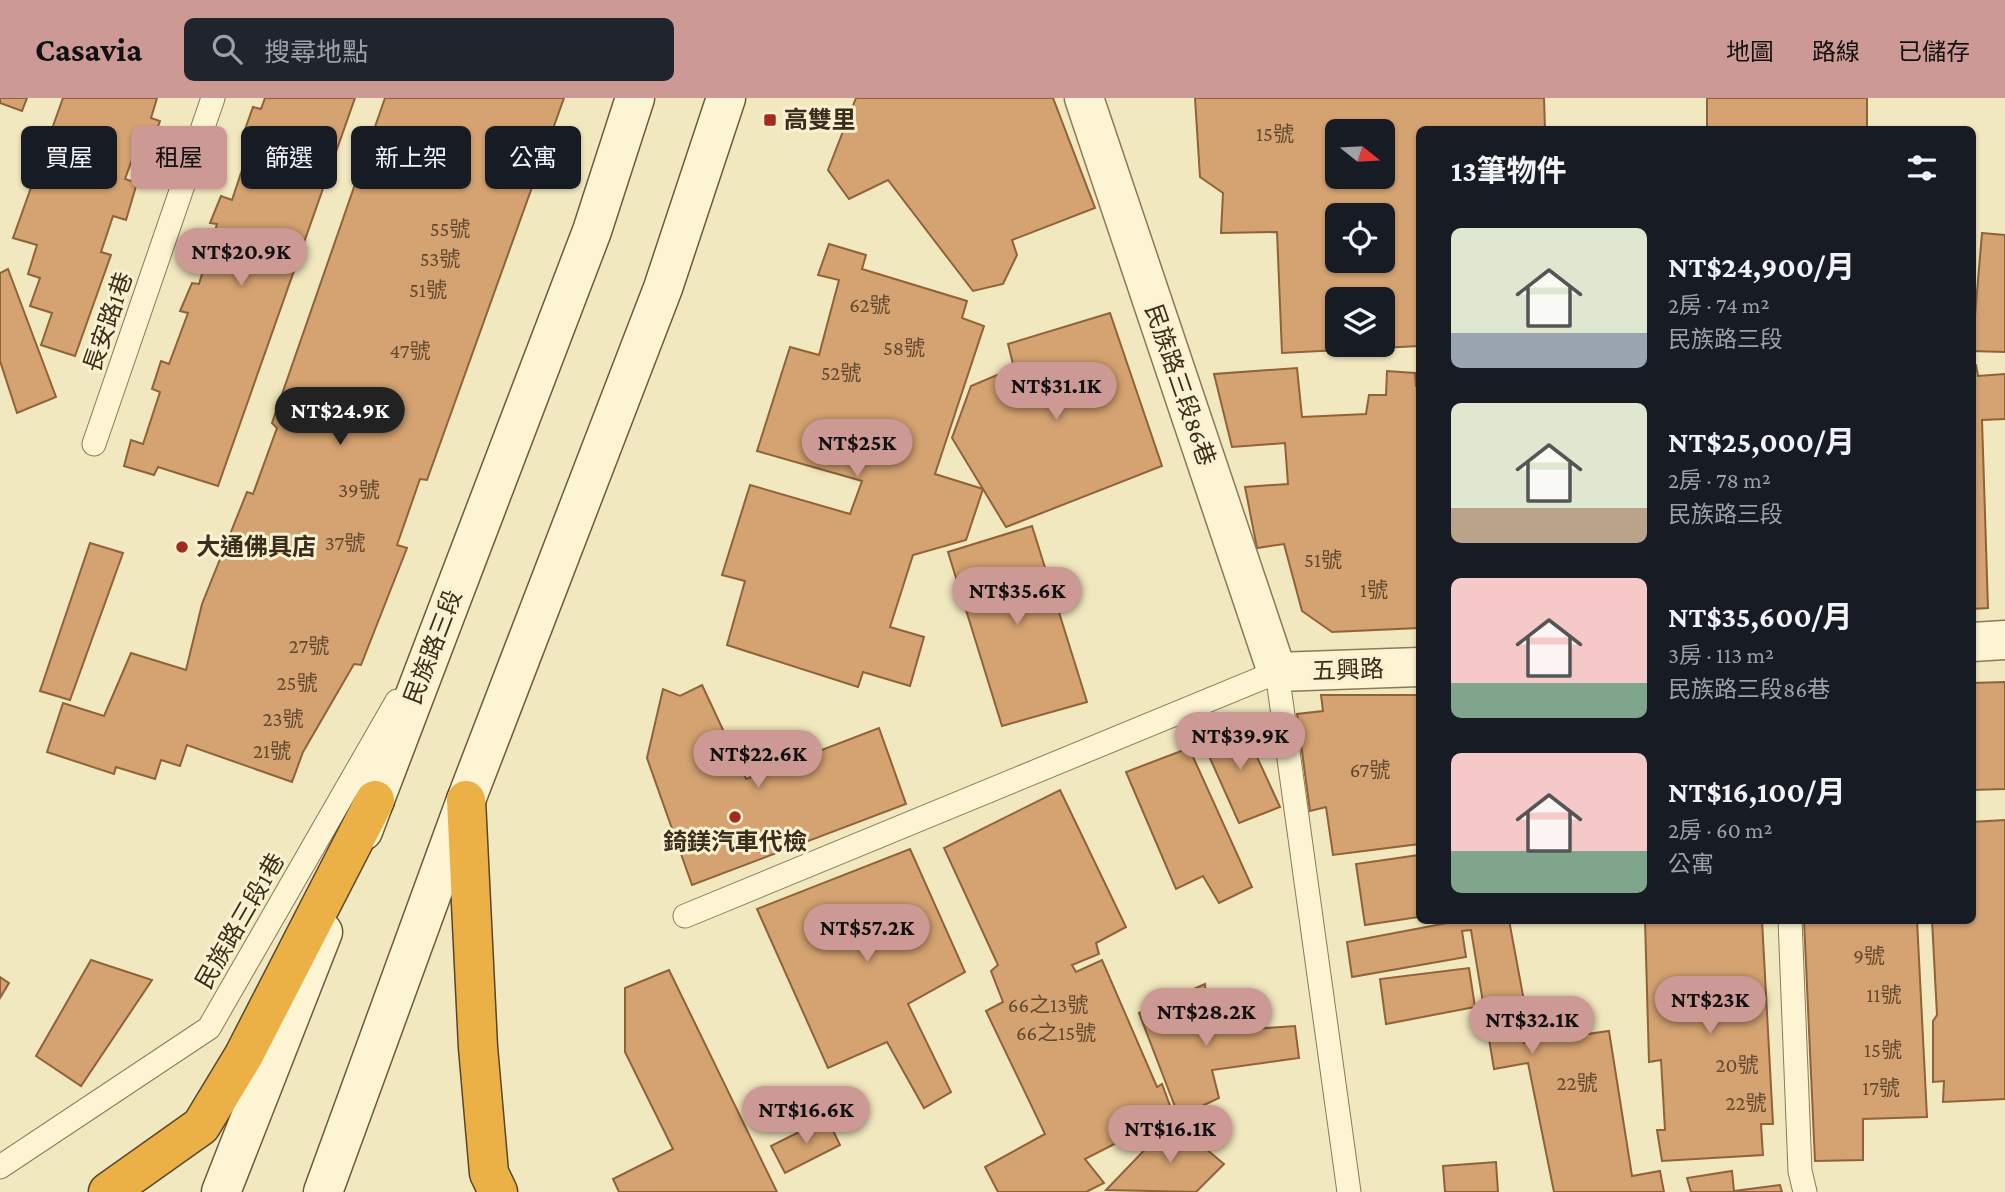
<!DOCTYPE html>
<html lang="zh-TW">
<head>
<meta charset="utf-8">
<style>
  :root { --surface:#171b24; --page:#20242c; --text:#f1f3f6; --muted:#9ea1a6; --accent:#cd9995 }
  body { margin:0; font-family:"Crimson Pro","Noto Sans TC",serif; background:var(--page); color:var(--text); height:100vh; display:flex; flex-direction:column; font-size:26px; white-space:nowrap }
  * { box-sizing:border-box; margin:0 }
  p { font-size:23px; color:var(--muted) }
  .icon { flex:none; width:38px; height:38px; fill:none; stroke:currentColor; stroke-width:2; stroke-linecap:round; stroke-linejoin:round }
  .map { position:relative; flex:1; overflow:hidden }
  .drawer { position:absolute; left:1416px; top:28px; width:560px; height:798px; display:flex; flex-direction:column; background:var(--surface); border-radius:10px; box-shadow:0 2px 5px #0004 }
  .drawer>* { flex:none }
  .hud { position:absolute; left:21px; top:28px; width:665px; height:63px; display:flex; gap:14px }
  .needle { width:46px; rotate:108deg }
  .buttons { position:absolute; left:1325px; top:21px; display:grid; gap:14px }
  .buttons a { display:grid; place-items:center; width:70px; height:70px; border-radius:10px; background:var(--surface); box-shadow:0 2px 5px #0004; font-size:35px }
  .price { position:absolute; translate:-50% -60px; padding:0 16px; border-radius:24px; background:var(--accent); color:#111; font-size:23px; line-height:46px; filter:drop-shadow(0 2px 4px #0008) }
  .price::after { content:''; position:absolute; left:50%; top:42px; width:21px; height:16px; margin-left:-10px; background:inherit; clip-path:polygon(0 0,100% 0,50% 100%) }
  .price.on { background:#222; color:#fff }
  ul { padding:0; list-style:none }
  li { display:flex; align-items:center; gap:21px; height:175px; padding:0 35px }
  li span { display:grid; place-items:center; flex:none; width:196px; height:140px; border-radius:10px; color:#555 }
  li>.icon { margin-inline-start:auto }
  span .icon { width:84px; height:84px; fill:#fffc; stroke-width:1 }
  li b { font-size:30px }
  h2 { display:flex; justify-content:space-between; align-items:center; height:84px; padding:0 35px; font-size:30px }
  .chip { padding:0 24px; border-radius:10px; background:var(--surface); box-shadow:0 2px 5px #0004; font-size:24px; line-height:63px }
  .chip.on { background:var(--accent); color:#111 }
  header { display:flex; align-items:center; gap:42px; box-sizing:border-box; height:98px; padding:0 35px; background:var(--accent); color:#111 }
  header strong { font-size:33px }
  nav { display:flex; gap:38px; margin-inline-start:auto; font-size:24px }
  .search { width:490px; height:63px; background:var(--page); display:flex; align-items:center; gap:18px; box-sizing:border-box; padding:0 24px; border-radius:10px; color:var(--muted); font-size:26px }
  .map>svg:first-child { display:block }
</style>
</head>
<body>
<header>
<strong>Casavia</strong>
<div class="search"><svg class="icon" aria-label="search" viewBox="0 0 24 24"><circle cx="10" cy="10" r="6"/><path d="M15 15l6 6"/></svg>搜尋地點</div>
<nav><a>地圖</a><a>路線</a><a>已儲存</a></nav>
</header>
<div class="map">
<svg width="2005" height="1094" viewBox="0 0 2005 1094">
  <rect width="100%" height="100%" fill="#f2e8bf"/>
  <g fill="#d5a371" stroke="#8f6238" stroke-width="2" fill-rule="evenodd">
    <path d="M0,0H27L22,13L0,5Z"/>
    <path d="M63,0H157L151,20L160,23L148,55L136,51L125,81L137,85L126,122L113,118L101,154L111,157L75,258L41,247L52,215L30,208L40,180L28,176L37,147L13,140Z"/>
    <path d="M265,0H355L218,388L158,369L154,377L124,368L131,342L143,346L160,294L152,291L161,263L169,266L188,215L180,213L192,185L199,186L217,126L210,125L221,98L232,102L253,39L243,37L253,9L261,11Z"/>
    <path d="M385,0H564L427,382L420,381L397,447L407,450L361,567L354,566L303,654L292,684L187,647L180,668L161,662L155,681L116,669L114,676L47,654L63,605L104,618L131,555L186,572L202,506L247,394L253,396L277,330L272,325Z"/>
    <path d="M856,0H1053L1095,110L1012,142L1017,157L1003,186L973,193L888,82L849,101L828,72Z"/>
    <path d="M1195,0H1544L1545,32H1419V248L1282,255L1277,134L1221,135L1223,95L1200,79ZM1337,33H1382V79H1337ZM1337,117H1382V163H1337ZM1337,201H1382V247H1337Z"/>
    <rect x="1707" y="0" width="160" height="32"/>
    <path d="M1982,135L2005,137V254L1972,253Z"/>
    <path d="M829,146L866,157L862,171L967,203L962,220L984,228L935,376L983,391L966,442L913,457L890,529L924,539L910,588L863,574L858,589L727,547L745,483L722,477L750,387L850,416L862,383L757,353L790,249L819,257L839,182L818,177Z"/>
    <path d="M8,171L56,299L17,315L0,263V175Z"/>
    <path d="M1110,215L1162,368L1006,429L952,340L971,288L1014,270L1008,246Z"/>
    <path d="M1972,267H1976L1978,278L2005,276V321L1982,322L1988,510L1972,511Z"/>
    <path d="M1297,270L1302,319L1366,316L1369,297H1386L1387,273L1415,275L1416,288H1419V530L1332,534L1302,513L1284,446L1257,450L1245,389L1288,386L1285,345L1232,349L1214,276Z"/>
    <path d="M1032,428L1087,604L1002,628L948,454Z"/>
    <path d="M90,445L123,455L70,602L40,593Z"/>
    <path d="M2005,584V691L1972,692V585Z"/>
    <path d="M702,587L746,681L879,630L906,706L692,787L647,660L663,591L680,598Z"/>
    <path d="M1321,597H1419V746L1333,757L1326,709L1310,713L1297,616L1323,613Z"/>
    <path d="M1240,622L1280,709L1239,725L1200,638Z"/>
    <path d="M1189,650L1252,789L1219,805L1203,778L1176,791L1126,674Z"/>
    <path d="M1060,692L1126,829L1096,845L1099,856L1072,867L1076,874L1102,862L1157,989L1162,986L1173,1016L1085,1061L1104,1085L1086,1094H998L985,1069L1045,1036L986,913L1003,904L991,873L998,867L944,750Z"/>
    <path d="M2005,722V1001L1943,1004L1944,983L1933,984V923L1937,917L1932,822H1972V724Z"/>
    <path d="M910,751L965,874L908,906L951,994L924,1010L887,944L828,970L757,811Z"/>
    <path d="M1419,757V819L1365,827L1356,766Z"/>
    <path d="M1463,822H1509L1527,919H1520L1524,945L1609,933L1632,1078L1660,1073L1664,1094H1554L1528,965L1494,971L1471,832L1462,833L1466,859L1352,879L1347,844Z"/>
    <path d="M1645,822H1762L1773,1026H1761L1763,1057L1662,1063L1657,1032H1665L1661,962L1649,964Z"/>
    <path d="M1804,822H1917L1927,1019L1863,1021V1062L1815,1063Z"/>
    <path d="M91,862L152,882L81,988L36,958Z"/>
    <path d="M1469,870L1475,909L1386,926L1380,881Z"/>
    <path d="M669,872L777,1094H619L613,1081L673,1051L625,954V890Z"/>
    <path d="M0,879L9,885L0,900Z"/>
    <path d="M1205,886L1210,934L1295,928L1299,960L1212,972L1219,1000L1179,1019L1139,915Z"/>
    <path d="M827,1020L840,1047L785,1075L771,1048Z"/>
    <path d="M1175,1025L1224,1066L1196,1094L1106,1092L1158,1038L1153,1033Z"/>
    <path d="M1496,1064L1498,1094H1445L1443,1068Z"/>
    <path d="M1732,1073L1734,1093L1780,1087L1782,1094H1691L1687,1080Z"/>
  </g>
  <g fill="none" stroke-linecap="round" stroke-linejoin="round">
    <g stroke="#8d7855" stroke-width="25">
      <g id="service">
        <path d="M94,346L213,0"/>
        <path d="M685,818L1277,574L1349,1094"/>
        <path d="M1790,822L1800,1073L1805,1094"/>
        <path d="M0,1069L209,930L397,603"/>
      </g>
    </g>
    <g stroke="#8d7855" stroke-width="41">
      <g id="minor">
        <path d="M1084,0L1277,574L1419,569"/>
        <path d="M1972,544L2005,542"/>
      </g>
    </g>
    <g stroke="#6f5939" stroke-width="41">
      <g id="secondary">
        <path d="M363,733L592,133L635,0"/>
        <path d="M221,1094L323,834"/>
        <path d="M323,1094L466,702L663,190L726,0"/>
      </g>
    </g>
    <g stroke="#5a452a" stroke-width="41">
      <g id="motorway">
        <path d="M466,702L478,949L489,1075L498,1094"/>
        <path d="M108,1094L201,1028L244,957L375,702"/>
      </g>
    </g>
    <use href="#service" stroke="#fcf4d3" stroke-width="23"/>
    <use href="#minor" stroke="#fcf4d3" stroke-width="38"/>
    <use href="#secondary" stroke="#fcf4d3" stroke-width="38"/>
    <use href="#motorway" stroke="#ebb146" stroke-width="38"/>
  </g>
  <g fill="#a22a1f" stroke="#f9f1cf" stroke-width="2.5">
    <rect x="763" y="15" width="14" height="14" rx="3.5"/>
    <circle cx="182" cy="449" r="7"/>
    <circle cx="735" cy="719" r="7"/>
  </g>
  <g text-anchor="middle" stroke-width="6" stroke-linejoin="round" paint-order="stroke">
    <g font-size="21" fill="#624a30">
      <text x="1275" y="43">15號</text>
      <text x="450" y="138">55號</text>
      <text x="440" y="168">53號</text>
      <text x="428" y="199">51號</text>
      <text x="870" y="214">62號</text>
      <text x="904" y="257">58號</text>
      <text x="410" y="260">47號</text>
      <text x="841" y="282">52號</text>
      <text x="359" y="399">39號</text>
      <text x="345" y="452">37號</text>
      <text x="1323" y="469">51號</text>
      <text x="1374" y="499">1號</text>
      <text x="309" y="555">27號</text>
      <text x="297" y="592">25號</text>
      <text x="283" y="628">23號</text>
      <text x="272" y="660">21號</text>
      <text x="1370" y="679">67號</text>
      <text x="1869" y="865">9號</text>
      <text x="1884" y="904">11號</text>
      <text x="1048" y="914">66之13號</text>
      <text x="1056" y="942">66之15號</text>
      <text x="1883" y="959">15號</text>
      <text x="1737" y="974">20號</text>
      <text x="1577" y="992">22號</text>
      <text x="1881" y="997">17號</text>
      <text x="1746" y="1012">22號</text>
    </g>
    <g font-size="24" font-weight="bold" fill="#3b2d1b" stroke="#f9f1cf" text-anchor="start">
      <text x="784" y="30">高雙里</text>
      <text x="196" y="457">大通佛具店</text>
      <text x="735" y="752" text-anchor="middle">錡鎂汽車代檢</text>
    </g>
    <g font-size="24" fill="#3b2d1b" stroke="#f9f1cf">
      <text transform="translate(108 224) rotate(-71)" y="8">長安路1巷</text>
      <text transform="translate(1180 287) rotate(71)" y="8">民族路三段86巷</text>
      <text transform="translate(433 549) rotate(-69)" y="8">民族路三段</text>
      <text transform="translate(1348 572) rotate(-2)" y="8">五興路</text>
      <text transform="translate(240 823) rotate(-60)" y="8">民族路三段1巷</text>
    </g>
  </g>
</svg>
<div class="buttons">
<a><svg class="needle" viewBox="-14 -14 28 28"><path d="M0-13l5 13h-10z" fill="#e53935"/><path d="M0 13l5-13h-10z" fill="#9ea1a6"/></svg></a>
<a><svg class="icon" aria-label="locate" viewBox="0 0 24 24"><circle cx="12" cy="12" r="6"/><path d="M12 2v4M12 18v4M2 12h4M18 12h4"/></svg></a>
<a><svg class="icon" aria-label="layers" viewBox="0 0 24 24"><path d="M12 4l9 5-9 5-9-5zM3 14l9 5 9-5"/></svg></a>
</div>
<b class="price" style="left:241px;top:190px">NT$20.9K</b>
<b class="price" style="left:1056px;top:324px">NT$31.1K</b>
<b class="price on" style="left:340px;top:349px">NT$24.9K</b>
<b class="price" style="left:857px;top:381px">NT$25K</b>
<b class="price" style="left:1017px;top:529px">NT$35.6K</b>
<b class="price" style="left:1240px;top:674px">NT$39.9K</b>
<b class="price" style="left:758px;top:692px">NT$22.6K</b>
<b class="price" style="left:867px;top:866px">NT$57.2K</b>
<b class="price" style="left:1710px;top:938px">NT$23K</b>
<b class="price" style="left:1206px;top:950px">NT$28.2K</b>
<b class="price" style="left:1532px;top:958px">NT$32.1K</b>
<b class="price" style="left:806px;top:1048px">NT$16.6K</b>
<b class="price" style="left:1170px;top:1067px">NT$16.1K</b>
<div class="hud">
<a class="chip">買屋</a>
<a class="chip on">租屋</a>
<a class="chip">篩選</a>
<a class="chip">新上架</a>
<a class="chip">公寓</a>
</div>
<section class="drawer">
<h2>13筆物件<svg class="icon" aria-label="filters" viewBox="0 0 24 24"><path d="M4 7h16M4 17h16"/><circle cx="9" cy="7" r="2"/><circle cx="15" cy="17" r="2"/></svg></h2>
<ul>
<li><span style="background:linear-gradient(#dfe7d0 75%,#9aa5b1 0)"><svg class="icon" aria-label="home" viewBox="0 0 24 24"><path d="M3 11l9-7 9 7M6 9v11h12V9"/></svg></span><div><b>NT$24,900/月</b><p>2房 · 74 m²</p><p>民族路三段</p></div></li>
<li><span style="background:linear-gradient(#dfe7d0 75%,#b9a48a 0)"><svg class="icon" aria-label="home" viewBox="0 0 24 24"><path d="M3 11l9-7 9 7M6 9v11h12V9"/></svg></span><div><b>NT$25,000/月</b><p>2房 · 78 m²</p><p>民族路三段</p></div></li>
<li><span style="background:linear-gradient(#f6c9c9 75%,#7fa58c 0)"><svg class="icon" aria-label="home" viewBox="0 0 24 24"><path d="M3 11l9-7 9 7M6 9v11h12V9"/></svg></span><div><b>NT$35,600/月</b><p>3房 · 113 m²</p><p>民族路三段86巷</p></div></li>
<li><span style="background:linear-gradient(#f6c9c9 70%,#7fa58c 0)"><svg class="icon" aria-label="home" viewBox="0 0 24 24"><path d="M3 11l9-7 9 7M6 9v11h12V9"/></svg></span><div><b>NT$16,100/月</b><p>2房 · 60 m²</p><p>公寓</p></div></li>
</ul>
</section>
</div>
</body>
</html>
